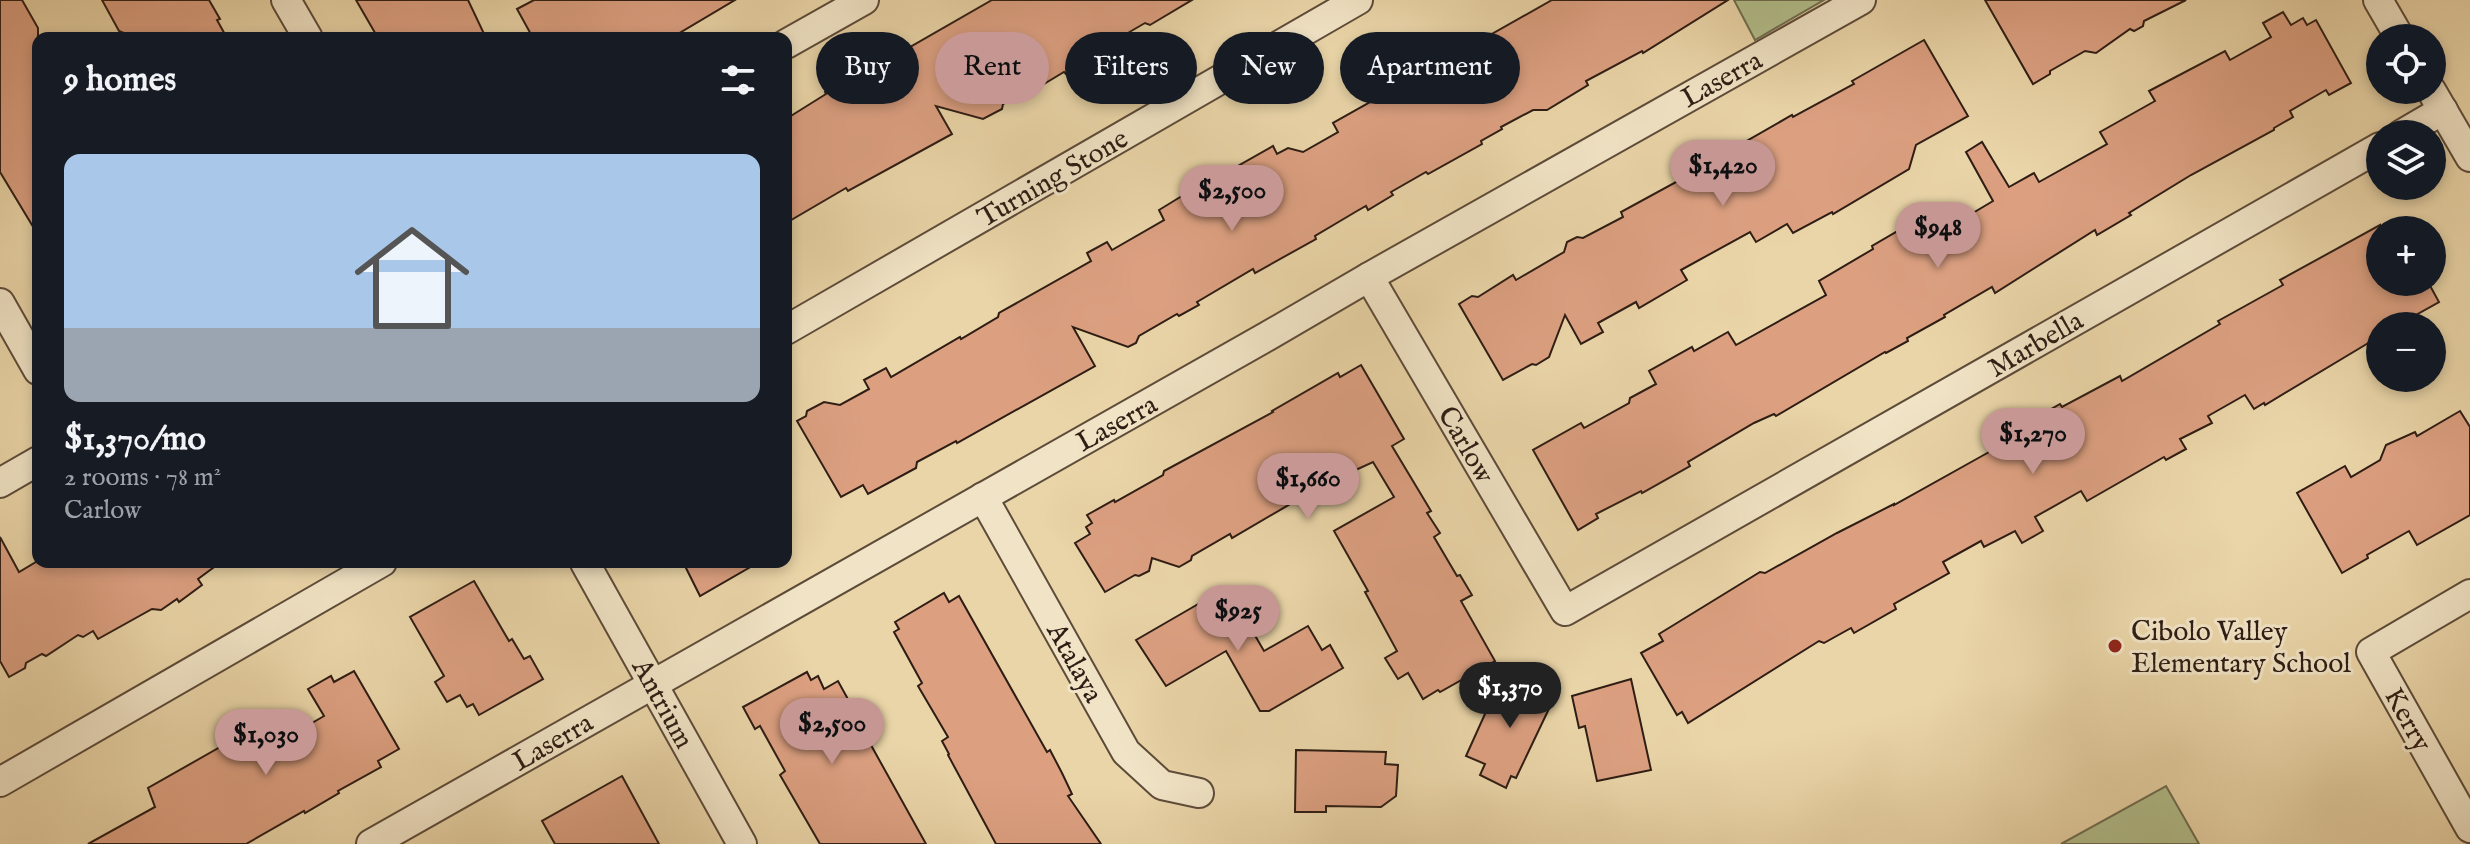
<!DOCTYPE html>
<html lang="en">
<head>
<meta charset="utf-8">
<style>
  :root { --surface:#171b24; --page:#242831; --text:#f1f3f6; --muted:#9ea1a6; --line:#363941; --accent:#c59692 }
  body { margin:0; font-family:"IM FELL English",serif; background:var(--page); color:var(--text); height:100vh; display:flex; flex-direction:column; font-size:30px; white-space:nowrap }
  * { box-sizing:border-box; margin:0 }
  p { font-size:26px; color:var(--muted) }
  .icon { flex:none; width:44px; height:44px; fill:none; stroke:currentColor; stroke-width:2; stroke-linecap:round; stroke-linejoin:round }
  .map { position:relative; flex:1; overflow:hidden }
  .side { position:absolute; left:32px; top:32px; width:760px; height:536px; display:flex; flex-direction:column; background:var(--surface); border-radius:16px; box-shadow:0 4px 12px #0003 }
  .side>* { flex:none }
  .top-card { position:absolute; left:816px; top:32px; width:760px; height:72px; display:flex; gap:16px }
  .fabs { position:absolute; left:2366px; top:24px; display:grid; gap:16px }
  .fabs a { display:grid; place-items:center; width:80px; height:80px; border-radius:50%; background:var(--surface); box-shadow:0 4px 12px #0003; font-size:40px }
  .price { position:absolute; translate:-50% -68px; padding:0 18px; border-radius:28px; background:var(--accent); color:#111; font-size:26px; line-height:52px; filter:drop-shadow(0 2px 4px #0008) }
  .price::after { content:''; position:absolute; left:50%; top:48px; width:24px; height:18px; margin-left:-12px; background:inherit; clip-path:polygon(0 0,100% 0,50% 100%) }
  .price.active { background:#222; color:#fff }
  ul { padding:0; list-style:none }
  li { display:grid; align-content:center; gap:16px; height:424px; padding:0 32px }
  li+li { border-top:2px solid var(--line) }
  li span { display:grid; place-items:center; height:248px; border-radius:16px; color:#555 }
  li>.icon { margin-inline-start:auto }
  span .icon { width:144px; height:144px; fill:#fffc; stroke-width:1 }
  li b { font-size:34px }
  h2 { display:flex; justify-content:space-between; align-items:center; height:96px; padding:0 32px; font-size:34px }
  .chip { padding:0 28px; border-radius:36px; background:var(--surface); box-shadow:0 4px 12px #0003; font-size:28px; line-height:72px }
  .chip.active { background:var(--accent); color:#111 }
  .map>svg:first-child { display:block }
</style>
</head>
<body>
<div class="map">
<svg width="2470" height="844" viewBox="0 0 2470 844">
  <rect width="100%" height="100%" fill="#ead5a8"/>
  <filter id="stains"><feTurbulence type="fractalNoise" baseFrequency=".0025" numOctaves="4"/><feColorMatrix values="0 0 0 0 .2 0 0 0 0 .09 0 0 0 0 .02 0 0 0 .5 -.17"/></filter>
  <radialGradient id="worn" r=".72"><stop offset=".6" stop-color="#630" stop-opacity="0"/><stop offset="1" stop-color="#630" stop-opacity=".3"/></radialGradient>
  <g fill="#b2be8b" stroke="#706e50" stroke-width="2">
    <path d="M1734,0H1824L1755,40Z"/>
    <path d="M2166,786L2199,844H2061Z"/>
  </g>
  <g fill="#dca081" stroke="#2e1d14" stroke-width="2">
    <path d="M0,0H22L38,28V235L0,172Z"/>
    <path d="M102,0H209L220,19L217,20L227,38H127L124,33L119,31Z"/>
    <path d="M356,0H468L486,38H378Z"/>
    <path d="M534,0H735L671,38H533L517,9Z"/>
    <path d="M992,0H1192L1150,25L1145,23L1102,48L1088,58L1089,61L1066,74L1064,72L1024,96L1020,95L1003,104L1002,109L983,119L936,106L952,134L848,191L846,188L786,223V119L826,94L825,92L882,63Z"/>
    <path d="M1552,0H1728L1643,53L1642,51L1586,81L1588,85L1547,110H1533L1501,127L1502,129L1481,141L1482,144L1428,174L1426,172L1391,192L1393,195L1368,210L1366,206L1357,211L1315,236L1316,239L1255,273L1253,269L1197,302L1199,305L1179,316L1177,314L1139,336L1136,343L1128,347L1073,327L1095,366L957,443L956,441L917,462L916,468L868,494L863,485L841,497L797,421L806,416L807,411L824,402L840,405L869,389L864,380L886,368L891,377L960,337L961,339L998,317L999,313L1091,261L1087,253L1107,242L1112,250L1164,220L1159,210L1226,169L1227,172L1273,146L1277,154L1288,148L1303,152L1338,132L1333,123L1411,79L1410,77L1417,73L1418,68L1457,50L1458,53Z"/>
    <path d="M1985,0H2186L2144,21L2143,26L2134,31L2130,29L2096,53L2085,51L2050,71V74L2033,84Z"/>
    <path d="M2283,12L2291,25L2303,18L2307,25L2316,20L2351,83L2329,95L2326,90L2290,111L2293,117L2274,128V130L2191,175L2129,213L2131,215L2097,235L2095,230L1995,293L1992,287L1944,315L1945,317L1907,338L1908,341L1886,353L1885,352L1776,416L1774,414L1754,423L1688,462L1690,466L1642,493L1641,491L1596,514L1598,518L1578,530L1533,450L1581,423L1584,428L1629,403L1630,398L1656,384L1649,371L1692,347L1694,351L1728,332L1736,345L1826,295L1819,281L1873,249L1872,246L1915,221L1920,231L1951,213L1956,223L1993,201L1966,152L1982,142L2009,187L2034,173L2039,182L2107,144L2100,132L2155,101L2149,91L2225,51L2230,60L2271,37L2263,23Z"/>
    <path d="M1924,40L1968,116L1916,145L1909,169L1833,214L1832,212L1793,233L1787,224L1756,242L1750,232L1681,270L1687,280L1639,308L1636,302L1598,323L1603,332L1581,344L1565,315L1549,357L1536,365L1532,364L1503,380L1459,304L1472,296L1478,297L1513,275L1516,280L1564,252L1567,242L1577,237L1583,238L1623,217L1621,212L1711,163L1710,162L1792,115L1793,117L1854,84L1852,81Z"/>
    <path d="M2380,225V282H2428L2439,302L2396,326H2380V336L2265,405L2264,403L2254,409L2245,395L2208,416L2212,423L2180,439L2186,449L2166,460L2164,457L2087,501L2081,491L2035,517L2043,531L2022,543L2015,531L1984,547L1981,541L1943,562L1949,573L1894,604L1896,609L1854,633L1851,628L1824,643L1819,641L1688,723L1682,712L1677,715L1641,653L1663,641L1659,634L1760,572L1765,573L1837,533L1894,504V505L2007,442L2042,422L2039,416L2060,404L2062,407L2120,376L2122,381L2220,324L2218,321L2283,285L2280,280Z"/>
    <path d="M1361,365L1404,439L1392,446L1431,511L1427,513L1440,533L1434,537L1457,576L1460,575L1472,595L1461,601L1495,661L1440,692L1438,690L1423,699L1408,673L1398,679L1385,658L1397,651L1365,592L1368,591L1334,531L1394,497L1373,462L1323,485L1232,538L1230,534L1192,556L1191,560L1179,567L1152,558L1149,571L1139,576L1135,575L1105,592L1075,543L1090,534L1086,527L1092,523L1087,515L1114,500L1115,502L1163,475L1164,471L1273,412L1272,411L1338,373L1340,377Z"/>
    <path d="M2460,411L2470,427V515L2417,545L2409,531L2367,555L2368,558L2342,573L2297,493L2345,466L2351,477L2380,460L2386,445L2415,432L2417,436Z"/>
    <path d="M0,537L19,572L36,562H221L198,579L202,585L179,602L177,599L161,610L152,609L98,639L93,631L83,637L78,635L46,656L42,654L26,663L25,668L9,677L0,661Z"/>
    <path d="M683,562H759L700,596Z"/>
    <path d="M474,581L509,641L512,639L524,659L530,656L543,679L479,715L473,704L467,707L460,695L447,702L435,682L444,676L410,617Z"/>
    <path d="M1219,592L1227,606L1235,601L1264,651L1308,626L1322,650L1330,645L1343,668L1269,711H1260L1226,651L1166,686L1136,640Z"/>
    <path d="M944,593L949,602L959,596L1047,752L1050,750L1062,773L1072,794L1068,796L1101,844H996L948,755L949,754L942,741L948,737L918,686L922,683L894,632L899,629L895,622Z"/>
    <path d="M354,671L399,749L378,761L381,767L338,791L339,793L305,813L304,811L246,844H88L155,807L148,788L243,734L255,756L324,716L308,689L331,676L334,682Z"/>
    <path d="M807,672L811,680L818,676L824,689L838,681L849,701L847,702L926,844H820L780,775L785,771L760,726L755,729L743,707Z"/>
    <path d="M1503,674L1517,700L1526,680L1556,694L1516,778L1511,776L1506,788L1480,775L1485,764L1466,756Z"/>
    <path d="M1631,679L1651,770L1597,781L1585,726L1579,728L1572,696Z"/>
    <path d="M1296,750L1386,752L1385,764L1398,765L1396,796L1381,807L1326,806V812H1295Z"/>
    <path d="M622,776L659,844H555L542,821Z"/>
  </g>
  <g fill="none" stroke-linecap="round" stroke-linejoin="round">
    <g stroke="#5d4b39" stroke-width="32">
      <g id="minor">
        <path d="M286,0L308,38"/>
        <path d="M2378,0L2400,38"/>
        <path d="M786,44L864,0"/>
        <path d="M2431,90L2470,157"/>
        <path d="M2402,134L2443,110"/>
        <path d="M1369,277L1565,611L2380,147"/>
        <path d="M0,303L38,370"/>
        <path d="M786,330L1358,0"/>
        <path d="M0,483L38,461"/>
        <path d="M983,497L1126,752L1162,785L1199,793"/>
        <path d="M585,563L742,844"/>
        <path d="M2470,594L2371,652L2470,828"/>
        <path d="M0,782L382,562"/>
        <path d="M371,844L1266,337L1369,277L1861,0"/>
      </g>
    </g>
    <use href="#minor" stroke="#f1e4c6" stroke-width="28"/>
  </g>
  <circle fill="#8f2418" stroke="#f1e4c6" stroke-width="3" cx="2115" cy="646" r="8"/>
  <g text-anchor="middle" stroke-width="6" stroke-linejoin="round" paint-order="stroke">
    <g font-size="28" fill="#2e1d14" stroke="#f1e4c6">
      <text transform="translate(1721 78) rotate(-29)" y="10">Laserra</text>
      <text transform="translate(1052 177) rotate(-30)" y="10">Turning Stone</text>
      <text transform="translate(2035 343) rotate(-30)" y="10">Marbella</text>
      <text transform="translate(1116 422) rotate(-29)" y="10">Laserra</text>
      <text transform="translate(1467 444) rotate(60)" y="10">Carlow</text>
      <text transform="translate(1076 662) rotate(61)" y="10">Atalaya</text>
      <text transform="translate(664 703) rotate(61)" y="10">Antrium</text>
      <text transform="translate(2409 719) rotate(61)" y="10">Kerry</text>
      <text transform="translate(552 741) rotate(-30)" y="10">Laserra</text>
    </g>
    <g font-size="28" fill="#2e1d14" stroke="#f1e4c6" text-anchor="start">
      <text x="2131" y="640">Cibolo Valley<tspan x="2131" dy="32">Elementary School</tspan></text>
    </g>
  </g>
  <rect width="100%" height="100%" filter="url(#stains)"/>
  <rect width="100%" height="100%" fill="url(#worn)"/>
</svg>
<div class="fabs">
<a><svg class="icon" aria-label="locate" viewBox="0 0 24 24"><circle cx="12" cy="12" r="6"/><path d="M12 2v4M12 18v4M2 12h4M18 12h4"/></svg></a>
<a><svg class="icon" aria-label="layers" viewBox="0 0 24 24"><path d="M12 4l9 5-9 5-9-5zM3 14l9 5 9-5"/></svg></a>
<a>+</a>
<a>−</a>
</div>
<b class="price" style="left:1723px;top:208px">$1,420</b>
<b class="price" style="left:1232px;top:233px">$2,500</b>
<b class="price" style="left:1938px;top:270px">$948</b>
<b class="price" style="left:2033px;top:476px">$1,270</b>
<b class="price" style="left:1308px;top:521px">$1,660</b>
<b class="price" style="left:1238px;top:653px">$925</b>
<b class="price active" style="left:1510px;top:730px">$1,370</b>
<b class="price" style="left:832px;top:766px">$2,500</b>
<b class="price" style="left:266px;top:777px">$1,030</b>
<div class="top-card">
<a class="chip">Buy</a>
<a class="chip active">Rent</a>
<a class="chip">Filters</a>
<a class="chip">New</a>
<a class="chip">Apartment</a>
</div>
<section class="side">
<h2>9 homes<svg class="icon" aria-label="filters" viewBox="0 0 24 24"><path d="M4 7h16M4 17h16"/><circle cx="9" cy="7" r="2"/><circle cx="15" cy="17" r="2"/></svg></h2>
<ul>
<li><span style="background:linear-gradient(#a9c7e8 70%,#9aa5b1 0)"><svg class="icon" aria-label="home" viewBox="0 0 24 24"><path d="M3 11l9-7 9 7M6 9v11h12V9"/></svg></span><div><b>$1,370/mo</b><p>2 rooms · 78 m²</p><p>Carlow</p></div></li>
</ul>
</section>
</div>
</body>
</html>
